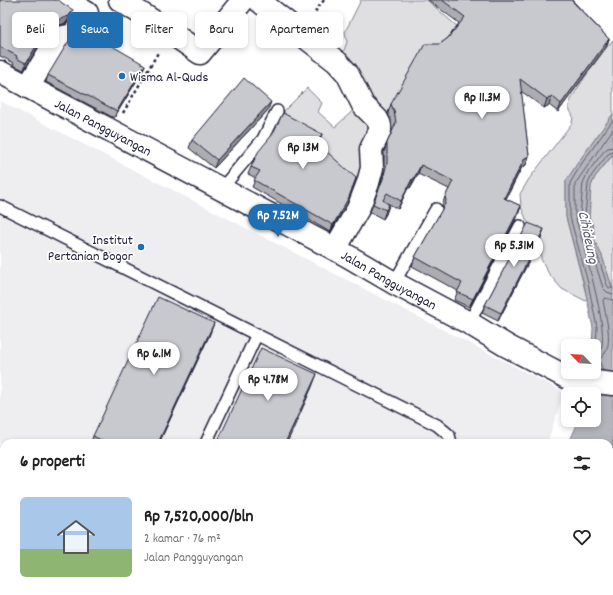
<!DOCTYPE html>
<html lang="id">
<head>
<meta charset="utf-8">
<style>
  :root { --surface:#fff; --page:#f2f2f2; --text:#222; --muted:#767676; --accent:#1f6fb2 }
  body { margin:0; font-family:Dekko,sans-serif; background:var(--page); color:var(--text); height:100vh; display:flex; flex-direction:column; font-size:15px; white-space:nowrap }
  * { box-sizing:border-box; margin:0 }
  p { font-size:13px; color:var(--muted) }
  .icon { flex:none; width:22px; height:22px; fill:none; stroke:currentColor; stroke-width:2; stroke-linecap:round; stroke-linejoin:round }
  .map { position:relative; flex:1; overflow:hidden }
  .panel { position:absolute; left:0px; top:439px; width:613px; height:156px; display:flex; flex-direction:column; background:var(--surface); border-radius:12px 12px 0 0; box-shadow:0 2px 6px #0003 }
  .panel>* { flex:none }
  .top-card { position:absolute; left:12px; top:12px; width:400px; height:36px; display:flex; gap:8px }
  .needle { width:26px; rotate:295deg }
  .controls { position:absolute; left:561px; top:339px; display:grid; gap:8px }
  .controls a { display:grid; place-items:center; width:40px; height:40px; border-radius:6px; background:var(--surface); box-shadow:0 2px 6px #0003; font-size:20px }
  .price { position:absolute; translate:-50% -34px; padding:0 9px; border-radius:14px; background:#fff; color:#222; font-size:13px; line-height:26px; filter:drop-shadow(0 1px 2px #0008) }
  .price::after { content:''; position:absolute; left:50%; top:24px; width:12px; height:9px; margin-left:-6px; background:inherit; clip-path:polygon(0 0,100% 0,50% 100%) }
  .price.on { background:var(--accent); color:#fff }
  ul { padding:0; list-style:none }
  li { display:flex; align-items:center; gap:12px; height:100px; padding:0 20px }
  li span { display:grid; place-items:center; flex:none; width:112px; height:80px; border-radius:6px; color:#555 }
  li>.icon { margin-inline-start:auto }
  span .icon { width:48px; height:48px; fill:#fffc; stroke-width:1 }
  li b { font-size:17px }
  h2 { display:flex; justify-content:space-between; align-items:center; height:48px; padding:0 20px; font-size:17px }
  .chip { padding:0 14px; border-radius:6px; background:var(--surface); box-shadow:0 2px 6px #0003; font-size:14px; line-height:36px }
  .chip.on { background:var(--accent); color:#fff }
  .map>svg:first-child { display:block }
</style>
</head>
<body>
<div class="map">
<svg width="613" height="595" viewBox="0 0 613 595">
  <rect width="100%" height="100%" fill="#fff"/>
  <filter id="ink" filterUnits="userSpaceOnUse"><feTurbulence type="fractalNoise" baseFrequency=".025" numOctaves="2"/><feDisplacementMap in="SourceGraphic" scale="8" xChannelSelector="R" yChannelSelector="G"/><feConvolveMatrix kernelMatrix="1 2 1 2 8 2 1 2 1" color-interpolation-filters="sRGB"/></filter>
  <g filter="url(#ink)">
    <path fill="#eeeef1" d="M0,101L564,392L547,443H4V591H505L504,595H0Z"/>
    <g fill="#dfdfe2" stroke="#80808e">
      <path d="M361,0H427L459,28L445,46L422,53L383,121L341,58L347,42L345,32Z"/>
      <path d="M613,40V114L579,161L566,181V217L588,302L562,289L549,274L541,259V245L538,232L527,221L521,207L520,194L529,179L572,123C572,121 573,119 573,117C572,112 568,110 569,105C572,93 604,50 613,40Z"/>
      <path d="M307,88L322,103L318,112L335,127L359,105L377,123L360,191L320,156L324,188L305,221L282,205L319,141L290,125L284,111Z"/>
      <path d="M613,155V290L602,256L595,242L593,226L589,217L591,186L595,177Z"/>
      <path d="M613,440V528L609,542V458Z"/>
    </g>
    <g fill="#b4b4bc" stroke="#7a7a88">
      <path d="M613,114V154L595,177L591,186L589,217L593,226L595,242L602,256L613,290V440L609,458V443H569L576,427L578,420H594V394H583L589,372H594V346H592L593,328L584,284L566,217V181L579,161Z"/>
      <path d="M519,591H568L565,595H517Z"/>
    </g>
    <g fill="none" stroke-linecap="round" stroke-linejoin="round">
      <g stroke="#5c5c6f" stroke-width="1">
        <path d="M613,129L575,184V216L583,243L586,241L585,229L580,217L583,183L588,172L604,151L608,148L613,147"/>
        <path d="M613,152L608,154L592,175L588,184L585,216L590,227L591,243L598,257L607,285L609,288H613"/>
        <path d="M594,349L596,345L597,327L588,283L570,217V183L582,163L613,120"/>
        <path d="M594,355C597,353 599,352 601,349C608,330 589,268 584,248L585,246H587L594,259L603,288L607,292L613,294"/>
        <path d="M603,371L599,360C601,358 603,356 605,353C613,341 605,314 603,300L605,298L613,300"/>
      </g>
      <g stroke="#22223b" stroke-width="14">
        <g id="service">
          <path d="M222,188L263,139L277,111"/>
          <path d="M0,206L437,425L449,435L451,443"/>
          <path d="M394,283L436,209"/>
          <path d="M469,323L520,226"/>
          <path d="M206,443L257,334"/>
          <path d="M134,595L136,591"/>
          <path d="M398,595L399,591"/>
        </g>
      </g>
      <g stroke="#22223b" stroke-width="25">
        <g id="minor">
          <path d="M120,0L170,32L200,53L243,0"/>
          <path d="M258,0L337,62L347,73L363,105L377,119L380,125V131L371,149L372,168L368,183L358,209L335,249"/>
          <path id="s1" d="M0,72L346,255L394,283L469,323L507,346L570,379L613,384"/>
          <path d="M28,87L56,41C64,35 64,38 71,35C79,31 83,20 87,13L66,0"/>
          <path d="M609,565L613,551"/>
          <path d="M600,595L601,591"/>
        </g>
      </g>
      <g stroke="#22223b" stroke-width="2.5" stroke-dasharray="3 3" stroke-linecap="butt">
        <path d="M315,12L324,0"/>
        <path d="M123,113L159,51"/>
      </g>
      <use href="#service" stroke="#fff" stroke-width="11"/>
      <use href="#minor" stroke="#fff" stroke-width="22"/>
    </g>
    <g fill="#acacb2" stroke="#22223b">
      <path d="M0,0L70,17L66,23L55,27L46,34L24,70L13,65L14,63L0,56Z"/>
      <path d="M428,0H572L609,39L606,47L558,112L549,105L544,108L521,91L529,156L526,165L522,167L506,199L521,206L518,215L469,307L454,300L458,291L412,266L415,257L443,208L442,205L445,197L449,189L418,174L410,188H408L398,209L387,203L389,205L386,214L383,219L370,212L380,186L384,171V152L392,130L391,120L388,113L391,104L440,44L448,38L459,23Z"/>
      <path d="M145,65L142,72L114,118L46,82L48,75Z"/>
      <path d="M268,110L214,168L189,148L192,140Z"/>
      <path d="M322,134L318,144L347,204L330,232L252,187L256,178L248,174L251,167Z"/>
      <path d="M541,238L498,321L482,313L485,305Z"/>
      <path d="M214,323L209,336L159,443H91L93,436Z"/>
    </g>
    <g fill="#8c8c91" stroke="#22223b">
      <path d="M73,10L70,17L66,23L55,27L46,34L24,70L26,63L48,27L57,20Z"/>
      <path d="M609,39L606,47L558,112L561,104Z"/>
      <path d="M145,65L142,72L114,118L117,111Z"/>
      <path d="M552,96L549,105L544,108L547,99Z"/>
      <path d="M271,102L268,110L214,168L217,160Z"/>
      <path d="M322,134L319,141L314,150L317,143Z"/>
      <path d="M529,156L526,165L522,167L501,207L504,198L525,158Z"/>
      <path d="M421,165L418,174L410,188L413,180Z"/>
      <path d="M356,178L347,204L330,232L333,225Z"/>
      <path d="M412,179L408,188L398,209L401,201Z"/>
      <path d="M389,205L386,214L383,219L386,210Z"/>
      <path d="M521,206L518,215L469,307L473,299Z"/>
      <path d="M544,229L541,238L498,321L501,313Z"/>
      <path d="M214,323L209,336L159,443H158Z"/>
      <path d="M317,374L312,387L287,443H285Z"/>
    </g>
    <g fill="#c8c8cf" stroke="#22223b">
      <path d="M0,0H59L62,3L73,10L69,16L57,20L48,27L26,63L16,58L17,56L0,47Z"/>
      <path d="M442,0H571L609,39L561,104L552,96L547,99L520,79L529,156L525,158L504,198L521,206L473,299L457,292L462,283L415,257L445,204L446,200L445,197L453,181L421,165L413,180L412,179L401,201L387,193L383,200L389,205L386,210L373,204L383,179L387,163V143L396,123L394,111L391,104L425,44H440L448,38L465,17Z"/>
      <path d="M88,32L145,65L117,111L48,75L68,42L80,38Z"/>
      <path d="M244,78L271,102L217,160L192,140Z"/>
      <path d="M283,113L322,134L317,143L356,178L349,197L333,225L254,180L260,171L251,167L258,152L272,135Z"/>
      <path d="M528,223L544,229L501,313L485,305Z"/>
      <path d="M158,297L214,323L158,443H107L93,436Z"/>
      <path d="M261,348L317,374L285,443H217Z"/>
      <path d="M212,591H221L230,595H210Z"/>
    </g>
  </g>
  <g fill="#1f6fb2" stroke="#fff" stroke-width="1.5">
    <circle cx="122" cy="76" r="4"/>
    <circle cx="141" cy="247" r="4"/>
  </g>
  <g text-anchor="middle" stroke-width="3.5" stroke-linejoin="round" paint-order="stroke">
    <g font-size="14" fill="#22223b" stroke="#fff" text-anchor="start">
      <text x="130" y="81">Wisma Al-Quds</text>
      <text x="133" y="244" text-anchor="end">Institut<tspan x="133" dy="16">Pertanian Bogor</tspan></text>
    </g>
    <g font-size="14" fill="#22223b" stroke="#fff">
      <text dy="5" stroke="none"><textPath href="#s1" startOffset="117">Jalan Pangguyangan</textPath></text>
      <text dy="5" stroke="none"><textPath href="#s1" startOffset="441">Jalan Pangguyangan</textPath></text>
    </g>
    <g font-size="15" font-style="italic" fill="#5c5c6f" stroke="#fff">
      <text transform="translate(589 237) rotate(78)" y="5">Cihideung</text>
    </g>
  </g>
</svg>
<div class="controls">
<a><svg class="needle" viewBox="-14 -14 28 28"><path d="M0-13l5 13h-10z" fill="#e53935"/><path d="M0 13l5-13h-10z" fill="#767676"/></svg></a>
<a><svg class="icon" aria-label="locate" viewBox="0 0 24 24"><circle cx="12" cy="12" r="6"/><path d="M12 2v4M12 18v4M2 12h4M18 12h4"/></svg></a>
</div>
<b class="price" style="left:482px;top:120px">Rp 11.3M</b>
<b class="price" style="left:303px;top:170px">Rp 13M</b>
<b class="price on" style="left:278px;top:238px">Rp 7.52M</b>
<b class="price" style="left:514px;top:268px">Rp 5.31M</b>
<b class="price" style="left:154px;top:376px">Rp 6.1M</b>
<b class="price" style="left:268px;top:402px">Rp 4.78M</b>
<div class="top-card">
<a class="chip">Beli</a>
<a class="chip on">Sewa</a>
<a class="chip">Filter</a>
<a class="chip">Baru</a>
<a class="chip">Apartemen</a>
</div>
<section class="panel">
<h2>6 properti<svg class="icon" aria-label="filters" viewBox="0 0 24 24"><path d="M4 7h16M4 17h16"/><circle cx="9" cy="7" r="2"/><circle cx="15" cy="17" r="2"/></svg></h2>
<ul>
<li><span style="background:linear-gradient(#a9c7e8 65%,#8fb573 0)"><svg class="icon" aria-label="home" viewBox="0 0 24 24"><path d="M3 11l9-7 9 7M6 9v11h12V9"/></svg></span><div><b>Rp 7,520,000/bln</b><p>2 kamar · 76 m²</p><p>Jalan Pangguyangan</p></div><svg class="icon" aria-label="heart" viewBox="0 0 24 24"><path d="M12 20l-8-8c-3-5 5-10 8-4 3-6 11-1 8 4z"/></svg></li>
</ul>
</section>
</div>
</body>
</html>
